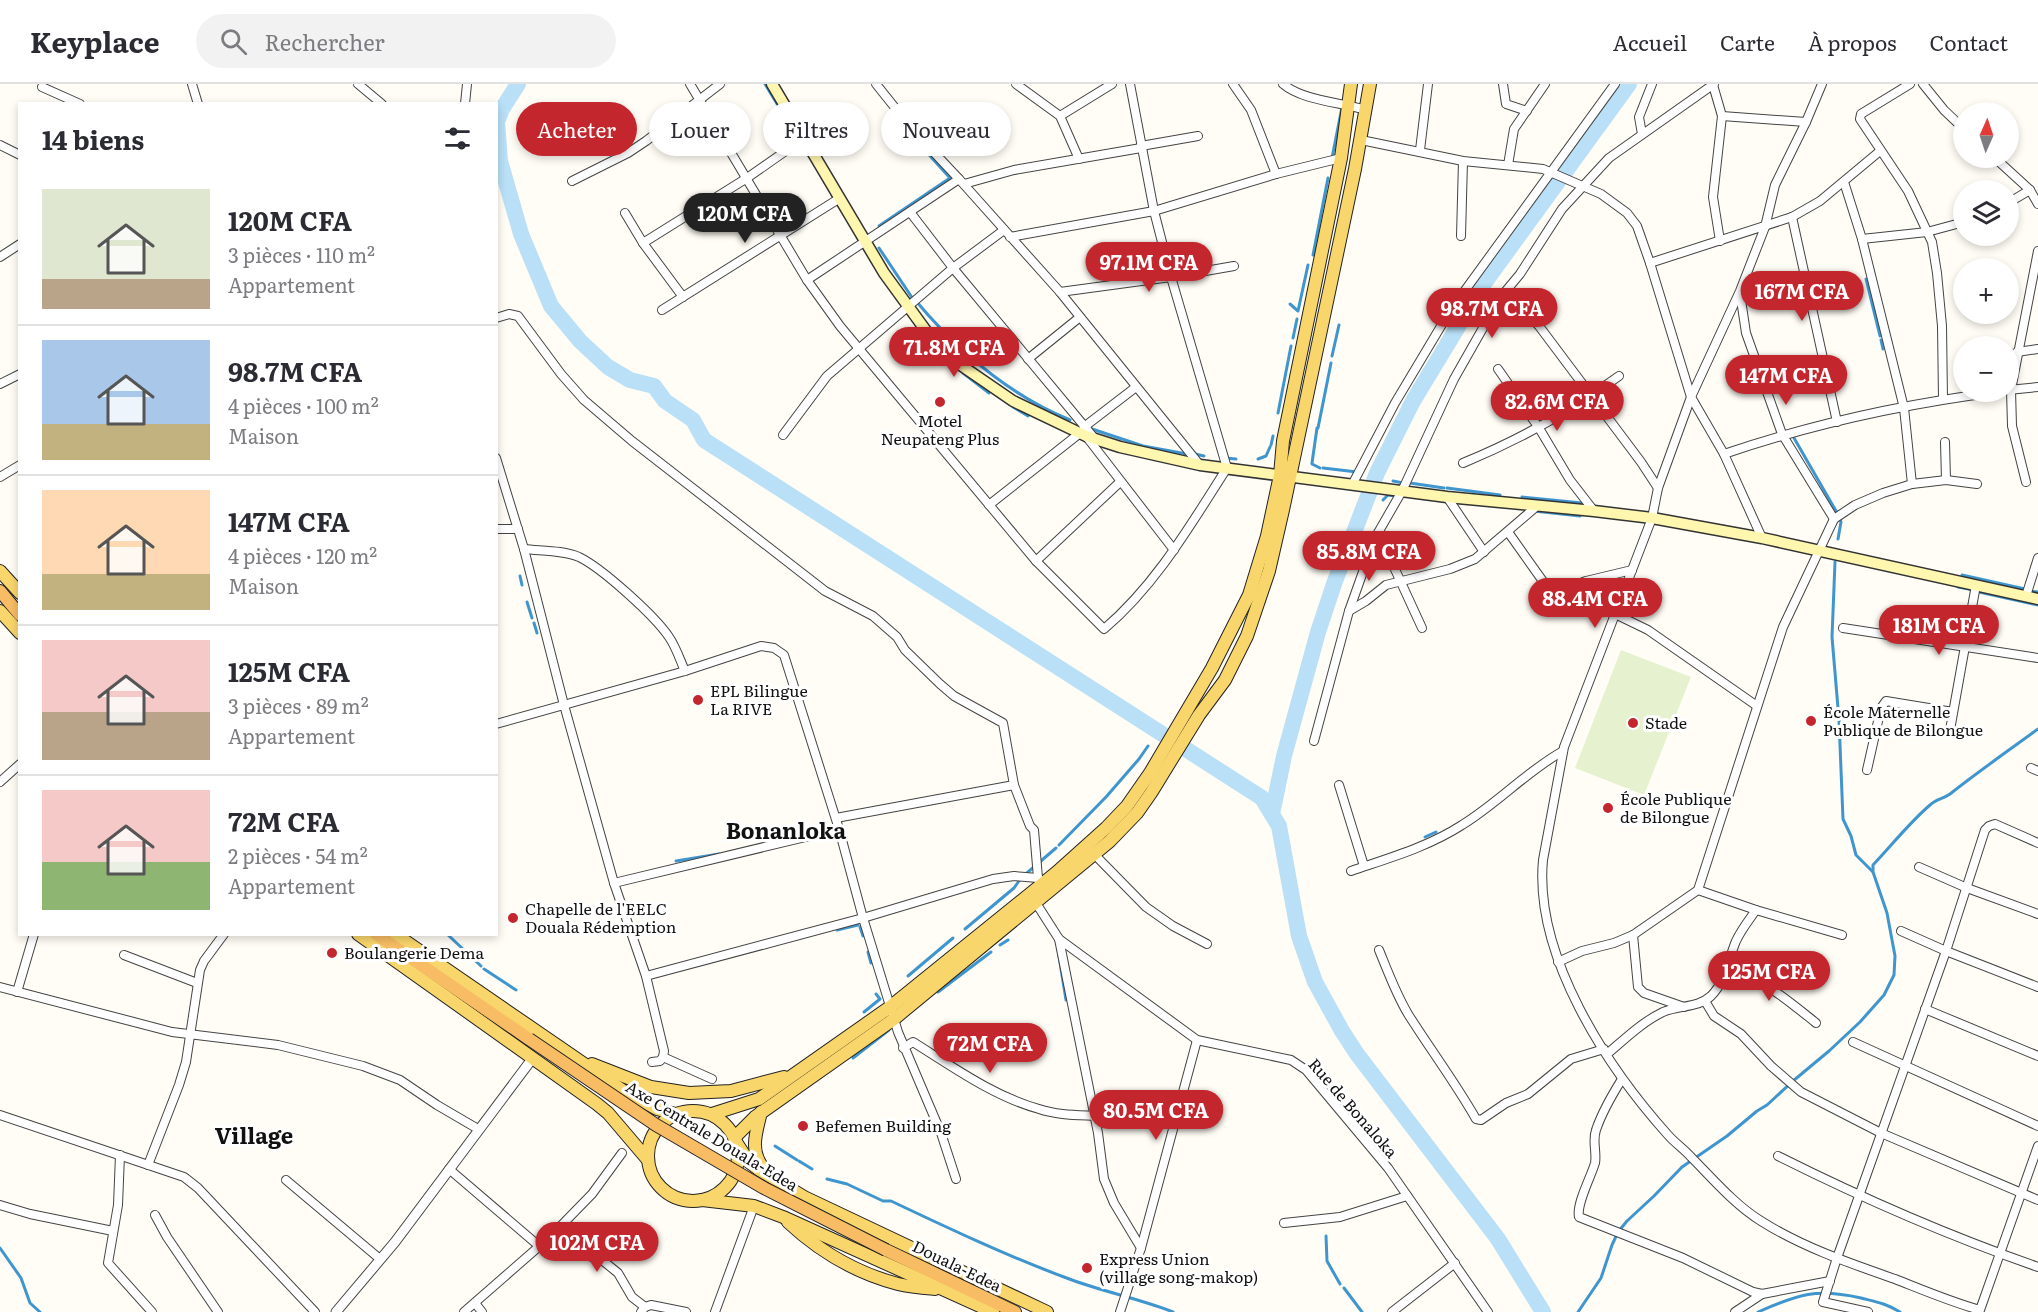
<!DOCTYPE html>
<html lang="fr">
<head>
<meta charset="utf-8">
<style>
  :root { --surface:#fff; --page:#f2f2f3; --text:#2b2b33; --muted:#7c7c81; --line:#e1e1e2; --accent:#c4262e }
  body { margin:0; font-family:Literata,serif; background:var(--page); color:var(--text); height:100vh; display:flex; flex-direction:column; font-size:22px; white-space:nowrap }
  * { box-sizing:border-box; margin:0 }
  p { font-size:20px; color:var(--muted) }
  .icon { flex:none; width:33px; height:33px; fill:none; stroke:currentColor; stroke-width:2; stroke-linecap:round; stroke-linejoin:round }
  .map { position:relative; flex:1; overflow:hidden }
  .panel { position:absolute; left:18px; top:18px; width:480px; height:834px; display:flex; flex-direction:column; background:var(--surface); border-radius:0px; box-shadow:0 3px 9px #0003 }
  .panel>* { flex:none }
  .guide { position:absolute; left:516px; top:18px; width:570px; height:54px; display:flex; gap:12px }
  .needle { width:39px; rotate:3deg }
  .fabs { position:absolute; left:1953px; top:18px; display:grid; gap:12px }
  .fabs a { display:grid; place-items:center; width:66px; height:66px; border-radius:50%; background:var(--surface); box-shadow:0 3px 9px #0003; font-size:30px }
  .price { position:absolute; translate:-50% -51px; padding:0 14px; border-radius:21px; background:var(--accent); color:#fff; font-size:20px; line-height:39px; filter:drop-shadow(0 2px 3px #0008) }
  .price::after { content:''; position:absolute; left:50%; top:36px; width:18px; height:14px; margin-left:-9px; background:inherit; clip-path:polygon(0 0,100% 0,50% 100%) }
  .price.current { background:#222; color:#fff }
  ul { padding:0; list-style:none }
  li { display:flex; align-items:center; gap:18px; height:150px; padding:0 24px }
  li+li { border-top:2px solid var(--line) }
  li span { display:grid; place-items:center; flex:none; width:168px; height:120px; border-radius:0px; color:#555 }
  li>.icon { margin-inline-start:auto }
  span .icon { width:72px; height:72px; fill:#fffc; stroke-width:1 }
  li b { font-size:26px }
  h2 { display:flex; justify-content:space-between; align-items:center; height:72px; padding:0 24px; font-size:26px }
  .tag { padding:0 21px; border-radius:27px; background:var(--surface); box-shadow:0 3px 9px #0003; font-size:21px; line-height:54px }
  .tag.current { background:var(--accent); color:#fff }
  header { display:flex; align-items:center; gap:36px; box-sizing:border-box; height:84px; padding:0 30px; background:var(--surface); border-bottom:2px solid var(--line) }
  header strong { font-size:28px }
  nav { display:flex; gap:33px; margin-inline-start:auto; font-size:21px }
  .search { width:420px; height:54px; background:var(--page); display:flex; align-items:center; gap:15px; box-sizing:border-box; padding:0 21px; border-radius:33px; color:var(--muted); font-size:22px }
  .map>svg:first-child { display:block }
</style>
</head>
<body>
<header>
<strong>Keyplace</strong>
<div class="search"><svg class="icon" aria-label="search" viewBox="0 0 24 24"><circle cx="10" cy="10" r="6"/><path d="M15 15l6 6"/></svg>Rechercher</div>
<nav><a>Accueil</a><a>Carte</a><a>À propos</a><a>Contact</a></nav>
</header>
<div class="map">
<svg width="2038" height="1228" viewBox="0 0 2038 1228">
  <rect width="100%" height="100%" fill="#fffdf5"/>
  <path fill="#e6f2cf" d="M1621,566L1691,593L1644,711L1575,684Z"/>
  <g fill="none" stroke-linecap="round" stroke-linejoin="round">
    <g stroke="#3f96cf" stroke-width="3">
      <path d="M765,0L782,28"/>
      <path d="M1332,74L1342,23"/>
      <path d="M879,142L950,94L913,53"/>
      <path d="M879,164L913,215"/>
      <path d="M1313,171L1328,94"/>
      <path d="M1866,195L1880,252"/>
      <path d="M916,217C958,267 1009,311 1070,336"/>
      <path d="M1290,220L1298,227L1308,181"/>
      <path d="M1293,254L1297,235"/>
      <path d="M1881,256L1883,265"/>
      <path d="M1332,272L1339,241"/>
      <path d="M963,289L989,309"/>
      <path d="M1013,323L1028,332"/>
      <path d="M1278,329L1291,262"/>
      <path d="M1089,344L1143,362L1187,370"/>
      <path d="M1318,344L1331,279"/>
      <path d="M1794,354L1836,427"/>
      <path d="M1271,361L1273,352"/>
      <path d="M1195,370L1204,372"/>
      <path d="M1225,374L1236,375"/>
      <path d="M1258,375L1266,372L1270,363"/>
      <path d="M1312,379L1317,344"/>
      <path d="M1312,380L1320,384"/>
      <path d="M1323,384L1357,388"/>
      <path d="M1370,393L1379,395"/>
      <path d="M1393,397L1403,399"/>
      <path d="M1410,399L1444,404"/>
      <path d="M1447,404L1500,411"/>
      <path d="M1522,413L1582,419"/>
      <path d="M1383,416L1388,411L1396,412"/>
      <path d="M1534,427L1580,432"/>
      <path d="M1838,455L1841,438L1839,432"/>
      <path d="M1835,478L1832,553L1839,636L1843,735L1851,752L1856,771L1872,787"/>
      <path d="M1962,491L2025,505"/>
      <path d="M520,492L522,501"/>
      <path d="M1958,503L1969,505"/>
      <path d="M2031,507L2038,508"/>
      <path d="M1979,508L2038,521"/>
      <path d="M527,518L532,534"/>
      <path d="M534,539L537,549"/>
      <path d="M1106,713L1139,675L1148,662"/>
      <path d="M1425,753L1436,748"/>
      <path d="M1059,761L1105,714"/>
      <path d="M676,777L719,770"/>
      <path d="M860,843L863,852"/>
      <path d="M965,845L1014,804L1021,794L1056,764"/>
      <path d="M837,846L858,841"/>
      <path d="M447,850L481,882"/>
      <path d="M1000,861L1008,856"/>
      <path d="M1058,866L1066,916"/>
      <path d="M868,868L871,879"/>
      <path d="M484,885L516,906"/>
      <path d="M908,892L953,854"/>
      <path d="M938,908L991,868"/>
      <path d="M864,928L880,915L876,910"/>
      <path d="M853,974L889,946"/>
      <path d="M775,1062L797,1076"/>
      <path d="M799,1077L812,1085"/>
      <path d="M827,1095L847,1100L883,1117H891C948,1144 1005,1171 1064,1193C1099,1207 1138,1214 1173,1228"/>
      <path d="M1326,1152L1327,1177L1340,1200"/>
      <path d="M0,1164L21,1194L30,1219L40,1228"/>
      <path d="M1344,1204L1362,1228"/>
      <path d="M1578,1228L1601,1194L1612,1161L1618,1148L1627,1137L1654,1112L1682,1083L1727,1052L1757,1027L1767,1021L1793,997L1829,967L1860,938L1884,911L1894,891L1895,872L1887,829L1873,788V781C1892,761 1909,739 1930,721C1936,715 1943,715 1950,710C1979,687 2008,667 2038,645"/>
      <path d="M1758,1228C1799,1210 1816,1204 1861,1214C1877,1218 1885,1219 1900,1228"/>
    </g>
    <g stroke="#b9e0f7" stroke-width="16">
      <path d="M518,0L502,25L497,38L500,77L521,150L551,222L580,257L608,283L630,296L654,302L665,317L693,336L704,356L1262,714L1279,742L1299,852L1315,898L1342,947L1357,970L1498,1155L1543,1228"/>
      <path d="M1272,730L1284,672L1318,548L1335,497L1377,389L1413,317L1485,198L1629,0"/>
    </g>
    <g stroke="#444" stroke-width="10">
      <g id="minor">
        <path d="M192,0L198,20"/>
        <path d="M358,0L382,20"/>
        <path d="M690,0L807,196L840,242L1036,477L1104,545C1156,501 1191,440 1227,384L1171,193L1154,127L1130,0"/>
        <path d="M876,0L912,45L959,95L1060,208L1199,380"/>
        <path d="M1016,0L1060,32L1079,75"/>
        <path d="M1233,0L1251,26L1276,90"/>
        <path d="M1283,0C1303,17 1341,18 1366,26"/>
        <path d="M1503,0L1506,20L1527,27"/>
        <path d="M1822,0L1806,38L1775,101L1765,143L1740,207L1691,313L1658,404L1652,434L1564,663L1543,776C1534,872 1607,983 1668,1051C1675,1059 1684,1065 1691,1073C1713,1095 1735,1121 1761,1137C1802,1163 1849,1179 1895,1195C1923,1206 1951,1218 1980,1226L2038,1062"/>
        <path d="M1910,0L1861,30L1860,35L1908,107L1932,158L1937,189L1942,242L1943,315"/>
        <path d="M1923,0L1944,26L1964,45"/>
        <path d="M1713,1L1722,32L1713,113L1720,157"/>
        <path d="M42,3L80,20"/>
        <path d="M465,20L467,0"/>
        <path d="M1060,32L1112,0"/>
        <path d="M1722,32L1806,38"/>
        <path d="M1642,50L1639,33L1652,0"/>
        <path d="M1361,56L1463,77L1543,85L1601,110L1627,129L1637,142L1650,179L1691,313L1724,370L1762,454"/>
        <path d="M0,61L20,71"/>
        <path d="M1141,62L1198,52"/>
        <path d="M1420,66L1428,0"/>
        <path d="M1995,74L2030,106L2038,120"/>
        <path d="M1508,81L1514,45L1545,0"/>
        <path d="M572,97L628,69L646,57L720,0"/>
        <path d="M1844,98L1862,155L1904,324L1912,400"/>
        <path d="M964,100L1014,86L1141,64"/>
        <path d="M2008,119L2030,106"/>
        <path d="M910,128L953,184L1095,355"/>
        <path d="M625,129L643,159L683,213"/>
        <path d="M1792,133L1837,338"/>
        <path d="M1461,152L1463,77"/>
        <path d="M1010,153L1154,127L1276,90L1341,74"/>
        <path d="M1862,155L1927,148L1964,138"/>
        <path d="M643,159L747,94L840,29"/>
        <path d="M0,173L20,160"/>
        <path d="M1650,179L1792,133L1820,117L1880,67"/>
        <path d="M807,196L959,95"/>
        <path d="M1060,208L1171,193L1234,182"/>
        <path d="M1740,209L1746,249L1782,350L1834,435"/>
        <path d="M1500,214L1528,230L1539,242L1641,378L1658,404"/>
        <path d="M662,226L840,114"/>
        <path d="M496,234L509,230L518,232L561,290L584,316L632,357L825,507L873,532L897,553L905,566L940,600L954,612L1003,639L1014,701L1030,742L1034,746L1038,794L1043,803"/>
        <path d="M2017,268L2038,265"/>
        <path d="M1028,275L1080,233"/>
        <path d="M1498,285L1539,344L1570,396L1594,427"/>
        <path d="M0,300L20,290"/>
        <path d="M2008,306L2038,303"/>
        <path d="M1084,343L1136,303"/>
        <path d="M783,351L827,292L953,184L1004,146"/>
        <path d="M1086,352L1174,466"/>
        <path d="M1945,358L1946,396"/>
        <path d="M1724,370C1812,340 1904,320 1997,308"/>
        <path d="M496,374L524,465L564,621L614,799L646,892L664,967L663,973L660,977L652,978"/>
        <path d="M1463,379C1519,356 1571,327 1619,292"/>
        <path d="M0,393L20,381"/>
        <path d="M2026,398L2012,342L2011,306L2038,167"/>
        <path d="M1352,401L1395,319L1450,227L1615,0"/>
        <path d="M1447,413L1484,468"/>
        <path d="M989,421L1080,349"/>
        <path d="M496,445H518"/>
        <path d="M1508,448L1552,510L1586,497L1632,486"/>
        <path d="M1375,454L1393,481L1422,544"/>
        <path d="M524,465C541,467 563,466 579,473C602,484 655,532 669,553C676,563 680,576 685,587"/>
        <path d="M1036,477L1120,398"/>
        <path d="M2026,512L2038,474"/>
        <path d="M1349,527L1366,517L1386,501L1450,485L1475,475L1537,422"/>
        <path d="M1615,530L1648,546L1757,622"/>
        <path d="M1843,544L2038,574"/>
        <path d="M496,640L685,587L761,562L774,564L784,571L839,745L863,834L898,948L941,1049L956,1095"/>
        <path d="M1950,646L1976,501"/>
        <path d="M1314,657L1349,527L1375,454L1402,407L1454,295L1500,214L1520,190L1562,125L1609,74L1714,0"/>
        <path d="M2031,684L2038,687"/>
        <path d="M1867,686L1881,624L1886,617L1953,628"/>
        <path d="M0,698L20,680"/>
        <path d="M1339,701L1364,782"/>
        <path d="M836,734L1014,701"/>
        <path d="M1094,770L1146,823L1173,842L1207,860"/>
        <path d="M1919,783L1967,804L2038,830"/>
        <path d="M1351,787C1389,774 1428,763 1462,741C1498,719 1527,687 1563,667"/>
        <path d="M614,799L839,745"/>
        <path d="M1698,806L1756,826L1842,851"/>
        <path d="M1036,819L1059,855L1197,956L1291,976L1306,986L1388,1084L1488,1228"/>
        <path d="M1901,847L1946,867L2038,903"/>
        <path d="M1633,851L1638,903L1644,909L1684,923"/>
        <path d="M1059,855L1098,1049L1104,1095L1114,1119L1141,1164"/>
        <path d="M1379,866C1388,888 1396,910 1408,930C1430,965 1455,998 1476,1035L1481,1036L1506,1019L1528,1010L1571,975L1604,965"/>
        <path d="M124,871L197,899"/>
        <path d="M1558,878L1582,867L1614,859L1633,851L1698,806L1783,543L1834,435L1855,421L1883,409L1912,400L1946,396L1977,400"/>
        <path d="M1727,885C1766,897 1785,914 1816,939"/>
        <path d="M646,892L863,834L993,795L1014,792L1038,794"/>
        <path d="M0,903L172,948L278,961L363,982L400,996L437,1021L478,1045"/>
        <path d="M17,908L34,850"/>
        <path d="M1705,917L1714,932L1741,950L1771,982L1801,1008L1881,1049L2038,1116"/>
        <path d="M1925,925L2038,972"/>
        <path d="M1853,958L2038,1042"/>
        <path d="M903,964L913,958C953,983 993,1012 1039,1025C1057,1031 1076,1031 1095,1032"/>
        <path d="M1607,970C1625,955 1642,938 1663,928C1679,921 1698,924 1711,912C1726,897 1728,876 1736,857C1741,846 1749,836 1756,826"/>
        <path d="M663,973L712,995"/>
        <path d="M1622,995C1612,1011 1602,1028 1596,1046C1592,1057 1597,1068 1595,1079C1591,1093 1576,1120 1579,1133L1683,1174L1753,1208L1762,1210L1830,1197"/>
        <path d="M0,1031L184,1093L198,1104L315,1228"/>
        <path d="M120,1071L118,1121L108,1179L152,1228"/>
        <path d="M1778,1072C1862,1114 1949,1152 2038,1183"/>
        <path d="M148,1081L179,1001L186,978L200,886L204,877L224,850"/>
        <path d="M449,1085L539,1162"/>
        <path d="M286,1096L380,1175"/>
        <path d="M0,1121L30,1130L113,1147"/>
        <path d="M155,1131L167,1153L218,1228"/>
        <path d="M1284,1139L1340,1133L1407,1112"/>
        <path d="M551,1152L579,1169L602,1176L618,1189L632,1213L645,1223"/>
        <path d="M475,1219L482,1228"/>
        <path d="M464,1228L551,1152L592,1110L622,1069"/>
        <path d="M641,1228L645,1223L651,1221L686,1228"/>
        <path d="M715,1228L754,1122"/>
        <path d="M1120,1228L1141,1164L1197,956"/>
        <path d="M1392,1228L1455,1179"/>
        <path d="M1735,1228L1762,1210"/>
        <path d="M1868,1228L1823,1218L1837,1174L1946,867L1985,746L1989,742L1995,740L2038,759"/>
      </g>
    </g>
    <g stroke="#444" stroke-width="11">
      <path id="tertiary" d="M336,1228L395,1158L532,975"/>
    </g>
    <g stroke="#333" stroke-width="13">
      <path id="secondary" d="M772,0L884,189L932,255L962,282L1013,317L1086,352L1120,363L1200,381L1447,413L1594,427L1652,434L1762,454L2038,515"/>
    </g>
    <g stroke="#222" stroke-width="14">
      <g id="primary">
        <path d="M0,487L20,509"/>
        <path d="M0,527L20,549"/>
        <path d="M358,850L597,1020L608,1029L648,1076"/>
        <path d="M395,850L622,1006L657,1025L675,1030"/>
        <path d="M592,980L651,1003L689,1009L731,1007L784,993"/>
        <circle cx="693" cy="1072" r="45"/>
        <path d="M761,1028C756,1049 749,1067 764,1085"/>
        <path d="M712,1030L759,1015L890,923L1057,788L1106,744L1127,722L1150,689L1212,584L1249,511L1267,452L1280,391L1283,357L1341,74L1351,0"/>
        <path d="M735,1053L755,1033L894,935L1110,757L1137,729L1151,709L1199,631L1225,596L1247,552L1269,487L1283,426L1355,85L1370,0"/>
        <path d="M736,1058L749,1078L758,1085L804,1113L1047,1228"/>
        <path d="M702,1116L754,1122L783,1133L993,1228"/>
        <path d="M788,1138C819,1167 856,1189 898,1200C910,1203 923,1204 935,1205"/>
      </g>
    </g>
    <g stroke="#222" stroke-width="14">
      <g id="trunk">
        <path d="M0,507L20,531"/>
        <path d="M376,850L529,955"/>
        <path d="M886,1166L1015,1228"/>
      </g>
    </g>
    <use href="#minor" stroke="#fff" stroke-width="8"/>
    <use href="#tertiary" stroke="#fff" stroke-width="9"/>
    <use href="#secondary" stroke="#fff6b0" stroke-width="10"/>
    <use href="#primary" stroke="#f9d66b" stroke-width="12"/>
    <use href="#trunk" stroke="#f7bc64" stroke-width="12"/>
    <g stroke="#222" stroke-width="14" stroke-linecap="butt">
      <path id="trunk-bridge" d="M529,955L656,1041L764,1104L886,1166"/>
    </g>
    <use href="#trunk-bridge" stroke="#f7bc64" stroke-width="12"/>
  </g>
  <g fill="#c4262e" stroke="#fff" stroke-width="2">
    <circle cx="940" cy="318" r="6"/>
    <circle cx="698" cy="616" r="6"/>
    <circle cx="1811" cy="637" r="6"/>
    <circle cx="1633" cy="639" r="6"/>
    <circle cx="1608" cy="724" r="6"/>
    <circle cx="513" cy="834" r="6"/>
    <circle cx="332" cy="869" r="6"/>
    <circle cx="803" cy="1042" r="6"/>
    <circle cx="1087" cy="1184" r="6"/>
  </g>
  <g text-anchor="middle" stroke-width="6" stroke-linejoin="round" paint-order="stroke">
    <g font-size="16" fill="#111" stroke="#fff" text-anchor="start">
      <text x="940" y="343" text-anchor="middle">Motel<tspan x="940" dy="18">Neupateng Plus</tspan></text>
      <text x="710" y="613">EPL Bilingue<tspan x="710" dy="18">La RIVE</tspan></text>
      <text x="1823" y="634">École Maternelle<tspan x="1823" dy="18">Publique de Bilongue</tspan></text>
      <text x="1645" y="645">Stade</text>
      <text x="1620" y="721">École Publique<tspan x="1620" dy="18">de Bilongue</tspan></text>
      <text x="525" y="831">Chapelle de l'EELC<tspan x="525" dy="18">Douala Rédemption</tspan></text>
      <text x="344" y="875">Boulangerie Dema</text>
      <text x="815" y="1048">Befemen Building</text>
      <text x="1099" y="1181">Express Union<tspan x="1099" dy="18">(village song-makop)</tspan></text>
    </g>
    <g font-size="16" fill="#111" stroke="#fff">
      <text transform="translate(1353 1024) rotate(49)" y="6">Rue de Bonaloka</text>
      <text transform="translate(712 1052) rotate(31)" y="6">Axe Centrale Douala-Edea</text>
      <text transform="translate(957 1182) rotate(26)" y="6">Douala-Edea</text>
    </g>
    <g font-size="22" font-weight="bold" fill="#111" stroke="#fff">
      <text x="786" y="755">Bonanloka</text>
      <text x="254" y="1060">Village</text>
    </g>
  </g>
</svg>
<div class="fabs">
<a><svg class="needle" viewBox="-14 -14 28 28"><path d="M0-13l5 13h-10z" fill="#e53935"/><path d="M0 13l5-13h-10z" fill="#7c7c81"/></svg></a>
<a><svg class="icon" aria-label="layers" viewBox="0 0 24 24"><path d="M12 4l9 5-9 5-9-5zM3 14l9 5 9-5"/></svg></a>
<a>+</a>
<a>−</a>
</div>
<b class="price current" style="left:745px;top:160px">120M CFA</b>
<b class="price" style="left:1149px;top:209px">97.1M CFA</b>
<b class="price" style="left:1802px;top:238px">167M CFA</b>
<b class="price" style="left:1492px;top:255px">98.7M CFA</b>
<b class="price" style="left:954px;top:294px">71.8M CFA</b>
<b class="price" style="left:1786px;top:322px">147M CFA</b>
<b class="price" style="left:1557px;top:348px">82.6M CFA</b>
<b class="price" style="left:1369px;top:498px">85.8M CFA</b>
<b class="price" style="left:1595px;top:545px">88.4M CFA</b>
<b class="price" style="left:1939px;top:572px">181M CFA</b>
<b class="price" style="left:1769px;top:918px">125M CFA</b>
<b class="price" style="left:990px;top:990px">72M CFA</b>
<b class="price" style="left:1156px;top:1057px">80.5M CFA</b>
<b class="price" style="left:597px;top:1189px">102M CFA</b>
<div class="guide">
<a class="tag current">Acheter</a>
<a class="tag">Louer</a>
<a class="tag">Filtres</a>
<a class="tag">Nouveau</a>
</div>
<section class="panel">
<h2>14 biens<svg class="icon" aria-label="filters" viewBox="0 0 24 24"><path d="M4 7h16M4 17h16"/><circle cx="9" cy="7" r="2"/><circle cx="15" cy="17" r="2"/></svg></h2>
<ul>
<li><span style="background:linear-gradient(#dfe7d0 75%,#b9a48a 0)"><svg class="icon" aria-label="home" viewBox="0 0 24 24"><path d="M3 11l9-7 9 7M6 9v11h12V9"/></svg></span><div><b>120M CFA</b><p>3 pièces · 110 m²</p><p>Appartement</p></div></li>
<li><span style="background:linear-gradient(#a9c7e8 70%,#c2b280 0)"><svg class="icon" aria-label="home" viewBox="0 0 24 24"><path d="M3 11l9-7 9 7M6 9v11h12V9"/></svg></span><div><b>98.7M CFA</b><p>4 pièces · 100 m²</p><p>Maison</p></div></li>
<li><span style="background:linear-gradient(#ffd9b3 70%,#c2b280 0)"><svg class="icon" aria-label="home" viewBox="0 0 24 24"><path d="M3 11l9-7 9 7M6 9v11h12V9"/></svg></span><div><b>147M CFA</b><p>4 pièces · 120 m²</p><p>Maison</p></div></li>
<li><span style="background:linear-gradient(#f6c9c9 60%,#b9a48a 0)"><svg class="icon" aria-label="home" viewBox="0 0 24 24"><path d="M3 11l9-7 9 7M6 9v11h12V9"/></svg></span><div><b>125M CFA</b><p>3 pièces · 89 m²</p><p>Appartement</p></div></li>
<li><span style="background:linear-gradient(#f6c9c9 60%,#8fb573 0)"><svg class="icon" aria-label="home" viewBox="0 0 24 24"><path d="M3 11l9-7 9 7M6 9v11h12V9"/></svg></span><div><b>72M CFA</b><p>2 pièces · 54 m²</p><p>Appartement</p></div></li>
</ul>
</section>
</div>
</body>
</html>
